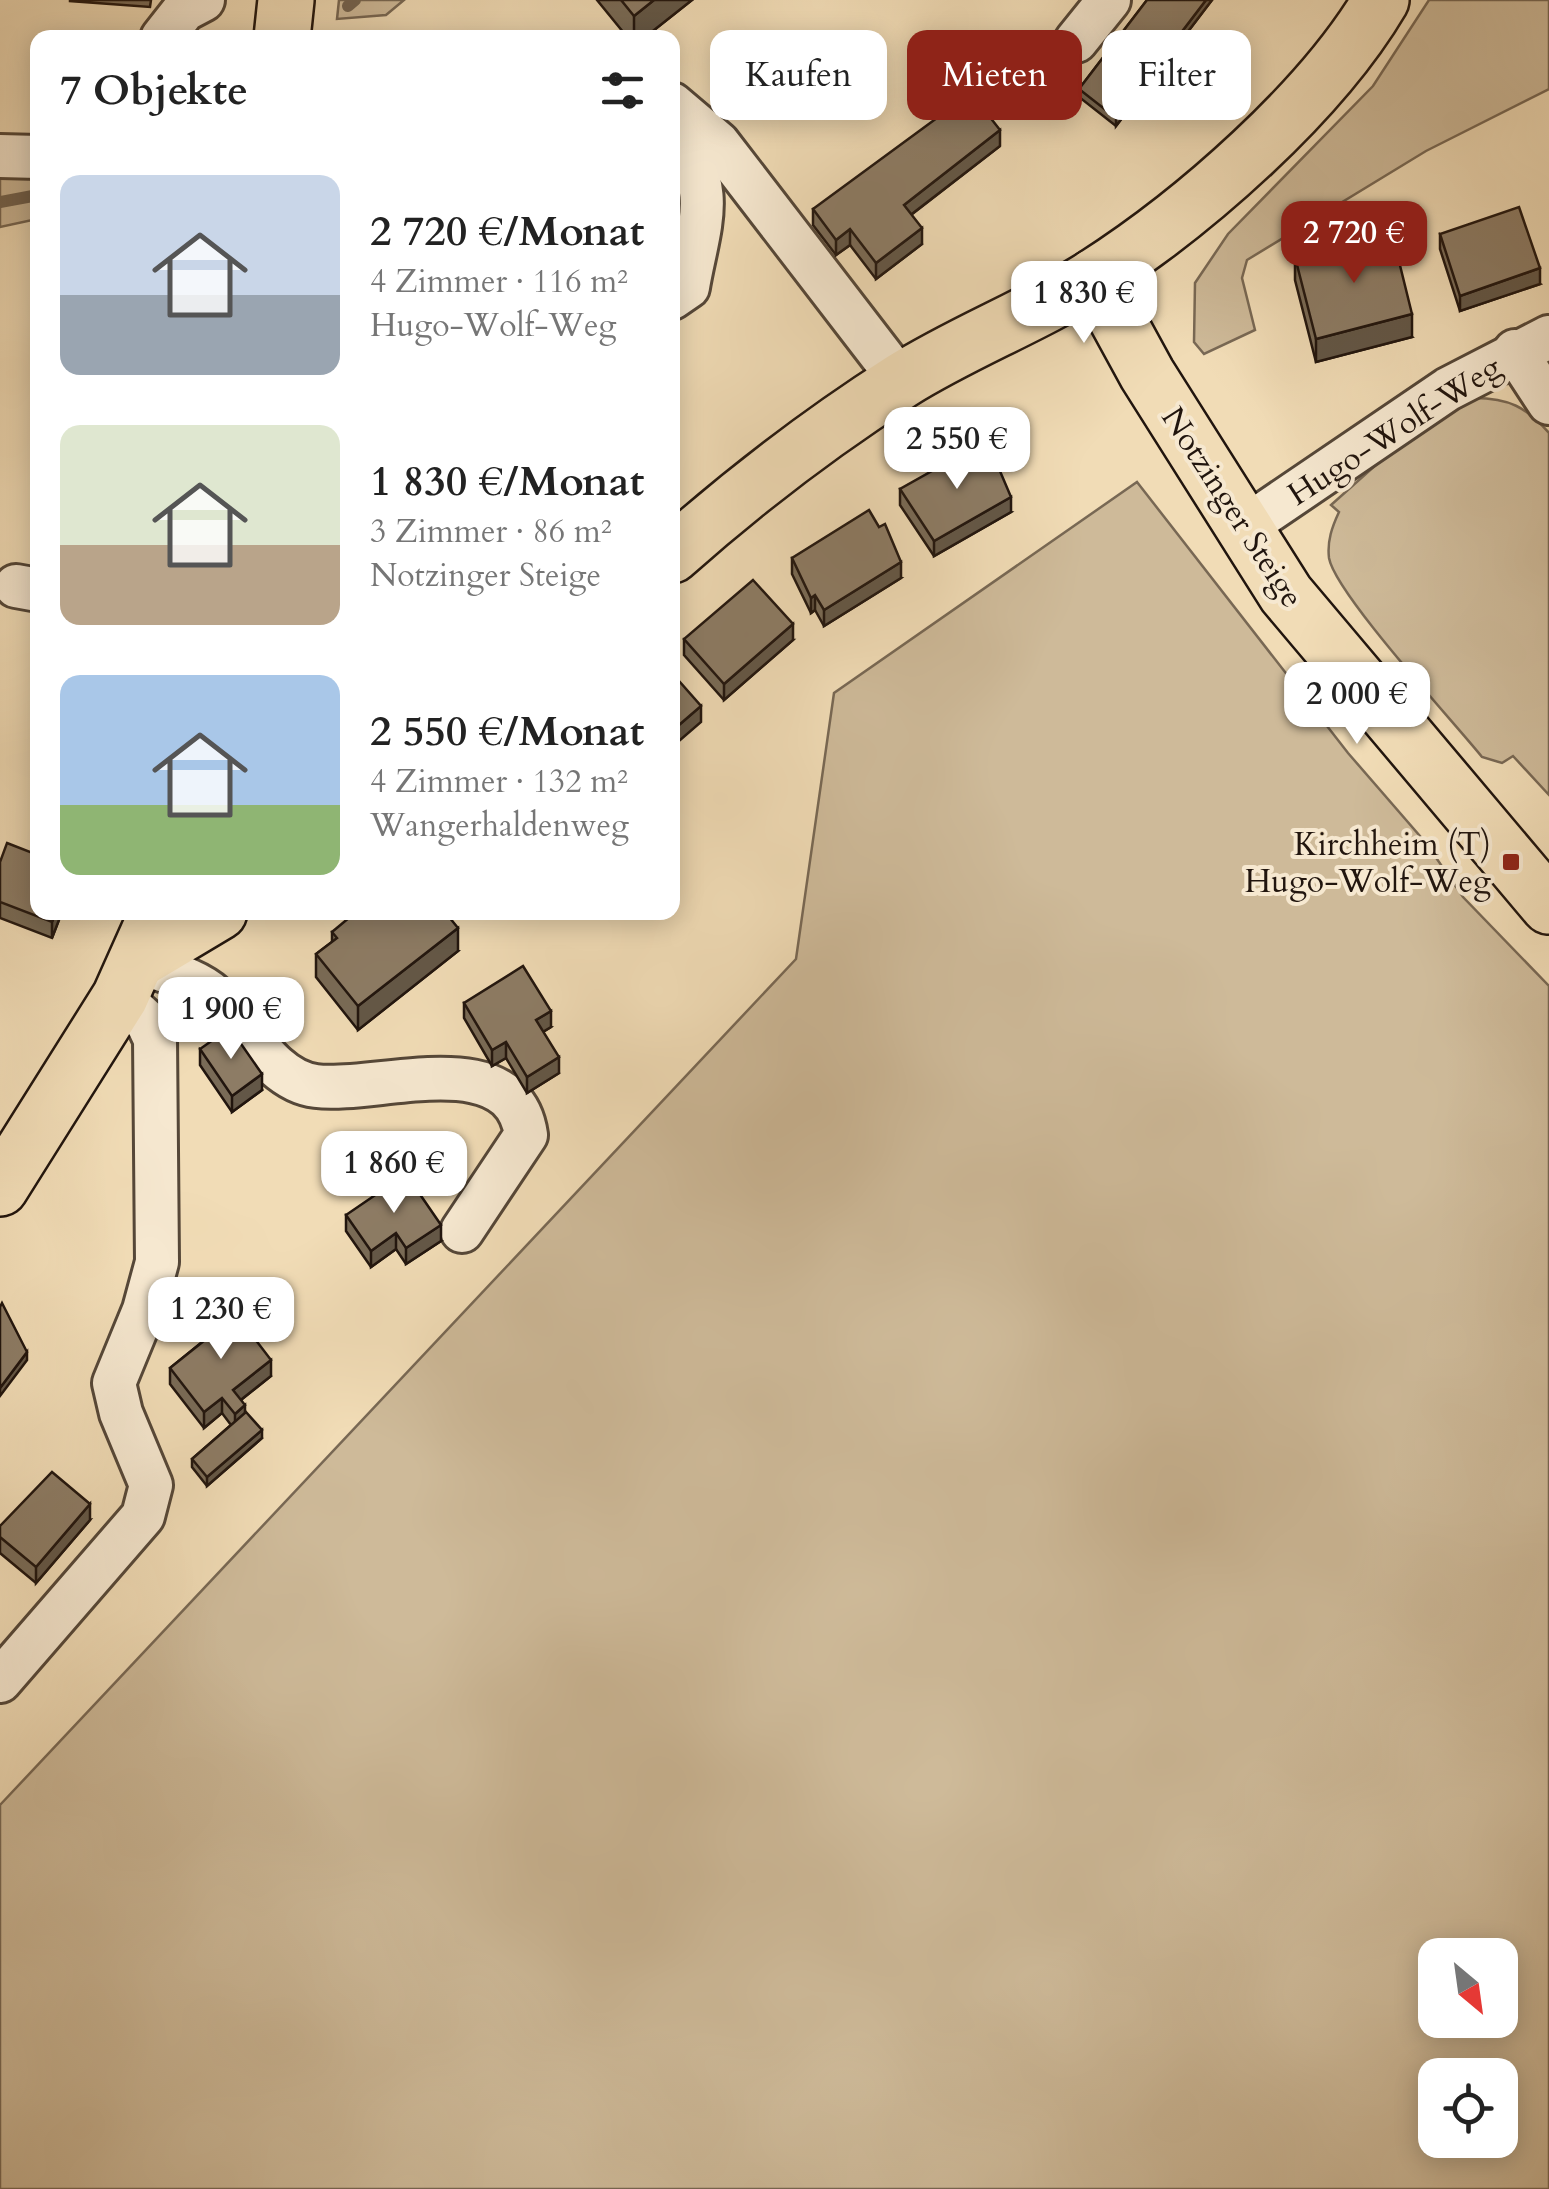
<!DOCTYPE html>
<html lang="de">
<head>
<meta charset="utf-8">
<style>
  :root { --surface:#fff; --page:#f2f2f2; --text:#222; --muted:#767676; --accent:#8f2418 }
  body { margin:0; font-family:Cardo,serif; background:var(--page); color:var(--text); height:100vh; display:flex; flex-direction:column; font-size:38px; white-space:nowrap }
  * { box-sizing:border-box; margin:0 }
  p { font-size:32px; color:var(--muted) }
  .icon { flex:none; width:55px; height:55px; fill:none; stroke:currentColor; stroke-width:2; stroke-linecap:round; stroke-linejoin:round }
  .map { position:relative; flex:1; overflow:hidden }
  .sheet { position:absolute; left:30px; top:30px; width:650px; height:890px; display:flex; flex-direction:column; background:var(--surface); border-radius:20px; box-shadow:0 5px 25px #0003 }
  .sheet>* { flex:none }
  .top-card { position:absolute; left:710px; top:30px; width:688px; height:90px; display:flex; gap:20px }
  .needle { width:65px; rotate:151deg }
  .buttons { position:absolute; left:1418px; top:1938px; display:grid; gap:20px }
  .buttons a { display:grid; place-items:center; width:100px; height:100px; border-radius:20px; background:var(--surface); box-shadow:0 5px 25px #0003; font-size:50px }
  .price { position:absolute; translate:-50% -85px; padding:0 22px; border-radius:20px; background:#fff; color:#222; font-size:32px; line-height:65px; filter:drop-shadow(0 2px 5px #0008) }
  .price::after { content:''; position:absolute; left:50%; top:60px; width:30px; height:22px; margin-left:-15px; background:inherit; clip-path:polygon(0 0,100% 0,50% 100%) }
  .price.on { background:var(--accent); color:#fff }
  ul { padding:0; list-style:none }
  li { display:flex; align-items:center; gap:30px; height:250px; padding:0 30px }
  li span { display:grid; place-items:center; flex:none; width:280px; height:200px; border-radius:20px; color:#555 }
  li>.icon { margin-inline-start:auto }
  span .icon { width:120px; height:120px; fill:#fffc; stroke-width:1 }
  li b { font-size:42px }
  h2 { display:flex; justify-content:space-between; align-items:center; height:120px; padding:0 30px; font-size:42px }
  .tag { padding:0 35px; border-radius:20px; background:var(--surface); box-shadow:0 5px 25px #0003; font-size:35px; line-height:90px }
  .tag.on { background:var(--accent); color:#fff }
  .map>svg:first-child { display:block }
</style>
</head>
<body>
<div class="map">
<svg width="1549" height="2189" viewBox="0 0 1549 2189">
  <rect width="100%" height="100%" fill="#f1dcb6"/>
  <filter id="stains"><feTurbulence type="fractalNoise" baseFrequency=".002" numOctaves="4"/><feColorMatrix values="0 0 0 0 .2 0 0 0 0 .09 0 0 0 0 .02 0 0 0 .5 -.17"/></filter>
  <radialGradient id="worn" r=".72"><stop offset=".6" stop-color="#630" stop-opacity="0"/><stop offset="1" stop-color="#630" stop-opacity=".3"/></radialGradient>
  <g fill="#ceba99" stroke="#786854" stroke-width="2.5" fill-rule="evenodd">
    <path d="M339,0H404L386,15L337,19Z"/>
    <path d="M1429,0H1549V89L1426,151L1247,260L1242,278L1255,330L1204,354L1194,342L1195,283L1228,234L1373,86Z"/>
    <path d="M37,173V219L0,227V175Z"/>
    <path d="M1474,398C1509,398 1526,407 1549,433V795L1513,756L1502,763L1482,757C1453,721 1335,593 1329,558C1327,541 1332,527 1339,512L1331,505L1406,438Z"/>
    <path d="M1137,482L1348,753L1426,843L1463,897L1549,986V2189H0V1805L796,959L834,693ZM1435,1955H1500V2020H1435ZM1435,2075H1500V2140H1435Z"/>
  </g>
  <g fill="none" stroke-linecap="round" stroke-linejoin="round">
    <g stroke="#736451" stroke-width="12">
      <path d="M348,6L355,0"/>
      <path d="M0,202L38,195"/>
    </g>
    <g stroke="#554738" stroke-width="48">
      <g id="minor">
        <path d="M162,38L184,10L203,0"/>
        <path d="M1076,41L1109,0"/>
        <path d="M672,104L718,143L901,381"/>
        <path d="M672,142C721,181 697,232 688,287L672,298"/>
        <path d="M0,156L38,157"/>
        <path d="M1515,351L1549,403"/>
        <path d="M1242,529L1448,389L1549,337"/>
        <path d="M16,586L38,590"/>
        <path d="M137,961C160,970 196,979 214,996C245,1024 271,1081 316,1086C376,1094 513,1042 526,1135L462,1231"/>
        <path d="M0,1681L143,1516L151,1485L121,1413L114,1383L144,1310L157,1262L155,1039L147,1022L120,997"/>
      </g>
    </g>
    <g stroke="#21150e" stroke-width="60">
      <g id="major">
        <path d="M282,38L286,0"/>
        <path d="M1094,277L1147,374L1286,594L1549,906"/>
        <path d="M672,555C743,492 821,432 901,381C963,342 1033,316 1094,277C1194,213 1321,102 1381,0"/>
        <path d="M137,961L219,912"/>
        <path d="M0,1188L120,997L158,912"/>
      </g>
    </g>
    <use href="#minor" stroke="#f6e8d0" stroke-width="42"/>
    <use href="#major" stroke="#f1dcb6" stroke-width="55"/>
  </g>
  <g fill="#796b57" stroke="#21150e" stroke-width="2.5">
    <path d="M70,0H151L150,7L70,1Z"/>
    <path d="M597,0H692L644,38H628Z"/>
    <path d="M1147,0H1212L1116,126L1079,97V89Z"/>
    <path d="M1000,146L911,215L922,244L876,279L850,245L836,255L813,225V209Z"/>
    <path d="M1440,234L1540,284L1460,311L1440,249Z"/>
    <path d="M1295,257L1412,337L1316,362L1295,280Z"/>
    <path d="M900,489L1011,512L934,556L900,505Z"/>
    <path d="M792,558L901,578L824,626L815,610L811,613L792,574Z"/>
    <path d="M684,639L793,640L724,700L684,655Z"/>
    <path d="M0,862L38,912H62L52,938L0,918Z"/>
    <path d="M332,932L458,951L358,1030L316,977V954L332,942Z"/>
    <path d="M464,1003L551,1027L543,1032L559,1073L527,1093L506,1058L492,1066L464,1018Z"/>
    <path d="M200,1049L262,1090L232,1112L200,1065Z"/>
    <path d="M346,1215L441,1241L406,1264L396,1249L371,1267L346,1231Z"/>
    <path d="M202,1315L229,1317L271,1376L241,1400L245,1413L262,1438L207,1486L192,1467V1459L231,1425L222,1413L204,1428L170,1384V1368L207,1338L202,1331Z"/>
    <path d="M90,1520L36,1583L0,1553V1537Z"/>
  </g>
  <g fill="#635747" stroke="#21150e" stroke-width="2.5">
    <path d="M654,0H692L644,38H634V16Z"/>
    <path d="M1206,0H1212L1116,126V118Z"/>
    <path d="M1000,130V146L904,220V205Z"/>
    <path d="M922,228V244L876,279V263Z"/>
    <path d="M850,229V245L836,255V240Z"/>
    <path d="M1540,268V284L1460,311V296Z"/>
    <path d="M1412,314V337L1316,362V339Z"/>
    <path d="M1011,497V512L934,556V541Z"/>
    <path d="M901,562V578L824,626V610Z"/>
    <path d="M815,595V610L811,613V598Z"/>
    <path d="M793,624V640L724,700V684Z"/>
    <path d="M701,706V722L672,747V731Z"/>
    <path d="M56,912H62L52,938V922Z"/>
    <path d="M458,928V951L358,1030V1006Z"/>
    <path d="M551,1011V1027L536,1036V1020Z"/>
    <path d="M506,1042V1058L492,1066V1050Z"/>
    <path d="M559,1057V1073L527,1093V1077Z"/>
    <path d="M262,1074V1090L232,1112V1096Z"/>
    <path d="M441,1225V1241L406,1264V1248Z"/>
    <path d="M396,1233V1249L371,1267V1251Z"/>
    <path d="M27,1352V1360L0,1396V1388Z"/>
    <path d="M271,1360V1376L233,1406V1390Z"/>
    <path d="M222,1398V1413L204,1428V1412Z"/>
    <path d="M245,1405V1421L235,1430V1414Z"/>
    <path d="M262,1430V1438L207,1486V1477Z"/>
    <path d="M90,1504V1520L36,1583V1567Z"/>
  </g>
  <g fill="#8d7c65" stroke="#21150e" stroke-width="2.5">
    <path d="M621,0H654L634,16Z"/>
    <path d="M1147,0H1206L1116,118L1079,89Z"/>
    <path d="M971,93L1000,130L904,205L922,228L876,263L850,229L836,240L813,209Z"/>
    <path d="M1519,207L1540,268L1460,296L1440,234Z"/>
    <path d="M1392,233L1412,314L1316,339L1295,257Z"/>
    <path d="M980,444L989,460L994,457L1011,497L934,541L900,489Z"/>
    <path d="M869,510L879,527L885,524L901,562L824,610L815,595L811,598L792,558Z"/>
    <path d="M753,580L793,624L724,684L684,639Z"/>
    <path d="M672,673L701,706L672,731Z"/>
    <path d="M7,843L38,855V912H56L52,922L0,902V862Z"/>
    <path d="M356,912H445L458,928L358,1006L316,954L337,938L332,932Z"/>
    <path d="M523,966L551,1011L536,1020L559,1057L527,1077L506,1042L492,1050L464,1003Z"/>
    <path d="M230,1028L262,1074L232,1096L200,1049Z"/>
    <path d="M406,1174L441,1225L406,1248L396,1233L371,1251L346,1215Z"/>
    <path d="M2,1303L27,1352L0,1388V1307Z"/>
    <path d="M218,1303L229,1317L235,1313L271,1360L233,1390L245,1405L235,1414L222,1398L204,1412L170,1368L215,1332L202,1315Z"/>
    <path d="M246,1412L262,1430L207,1477L192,1459Z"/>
    <path d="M52,1472L90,1504L36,1567L0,1537V1526Z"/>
  </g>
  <rect fill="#8f2418" stroke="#f6e8d0" stroke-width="4" x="1501" y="852" width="20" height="20" rx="5"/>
  <g text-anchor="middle" stroke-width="8" stroke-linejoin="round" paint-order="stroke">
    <g font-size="32" fill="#21150e" stroke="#f6e8d0">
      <text transform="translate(1394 430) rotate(-33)" y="11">Hugo-Wolf-Weg</text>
      <text transform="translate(1233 507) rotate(57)" y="11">Notzinger Steige</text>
    </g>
    <g font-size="32" fill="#21150e" stroke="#f6e8d0" text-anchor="end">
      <text x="1491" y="855">Kirchheim (T)<tspan x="1491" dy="37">Hugo-Wolf-Weg</tspan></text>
    </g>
  </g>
  <rect width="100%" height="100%" filter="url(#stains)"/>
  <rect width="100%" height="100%" fill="url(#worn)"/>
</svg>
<div class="buttons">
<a><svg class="needle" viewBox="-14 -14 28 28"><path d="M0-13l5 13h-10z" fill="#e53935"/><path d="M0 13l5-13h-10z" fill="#767676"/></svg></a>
<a><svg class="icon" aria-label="locate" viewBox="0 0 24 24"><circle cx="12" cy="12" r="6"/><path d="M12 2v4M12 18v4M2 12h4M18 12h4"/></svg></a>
</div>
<b class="price on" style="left:1354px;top:286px">2 720 €</b>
<b class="price" style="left:1084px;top:346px">1 830 €</b>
<b class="price" style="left:957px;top:492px">2 550 €</b>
<b class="price" style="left:1357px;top:747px">2 000 €</b>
<b class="price" style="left:231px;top:1062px">1 900 €</b>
<b class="price" style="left:394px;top:1216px">1 860 €</b>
<b class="price" style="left:221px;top:1362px">1 230 €</b>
<div class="top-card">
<a class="tag">Kaufen</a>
<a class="tag on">Mieten</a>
<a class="tag">Filter</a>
</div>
<section class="sheet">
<h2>7 Objekte<svg class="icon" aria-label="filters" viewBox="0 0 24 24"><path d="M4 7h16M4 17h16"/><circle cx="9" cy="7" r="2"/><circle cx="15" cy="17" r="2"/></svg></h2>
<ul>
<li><span style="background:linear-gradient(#c9d6e8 60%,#9aa5b1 0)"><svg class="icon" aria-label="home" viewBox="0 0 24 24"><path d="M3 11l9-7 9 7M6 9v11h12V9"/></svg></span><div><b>2 720 €/Monat</b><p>4 Zimmer · 116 m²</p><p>Hugo-Wolf-Weg</p></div></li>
<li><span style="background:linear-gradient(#dfe7d0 60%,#b9a48a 0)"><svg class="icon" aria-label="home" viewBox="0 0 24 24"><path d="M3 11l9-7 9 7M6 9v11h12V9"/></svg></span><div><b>1 830 €/Monat</b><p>3 Zimmer · 86 m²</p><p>Notzinger Steige</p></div></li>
<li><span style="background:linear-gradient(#a9c7e8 65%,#8fb573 0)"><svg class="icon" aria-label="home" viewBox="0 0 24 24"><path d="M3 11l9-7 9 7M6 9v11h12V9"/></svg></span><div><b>2 550 €/Monat</b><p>4 Zimmer · 132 m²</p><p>Wangerhaldenweg</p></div></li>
</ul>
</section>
</div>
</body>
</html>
